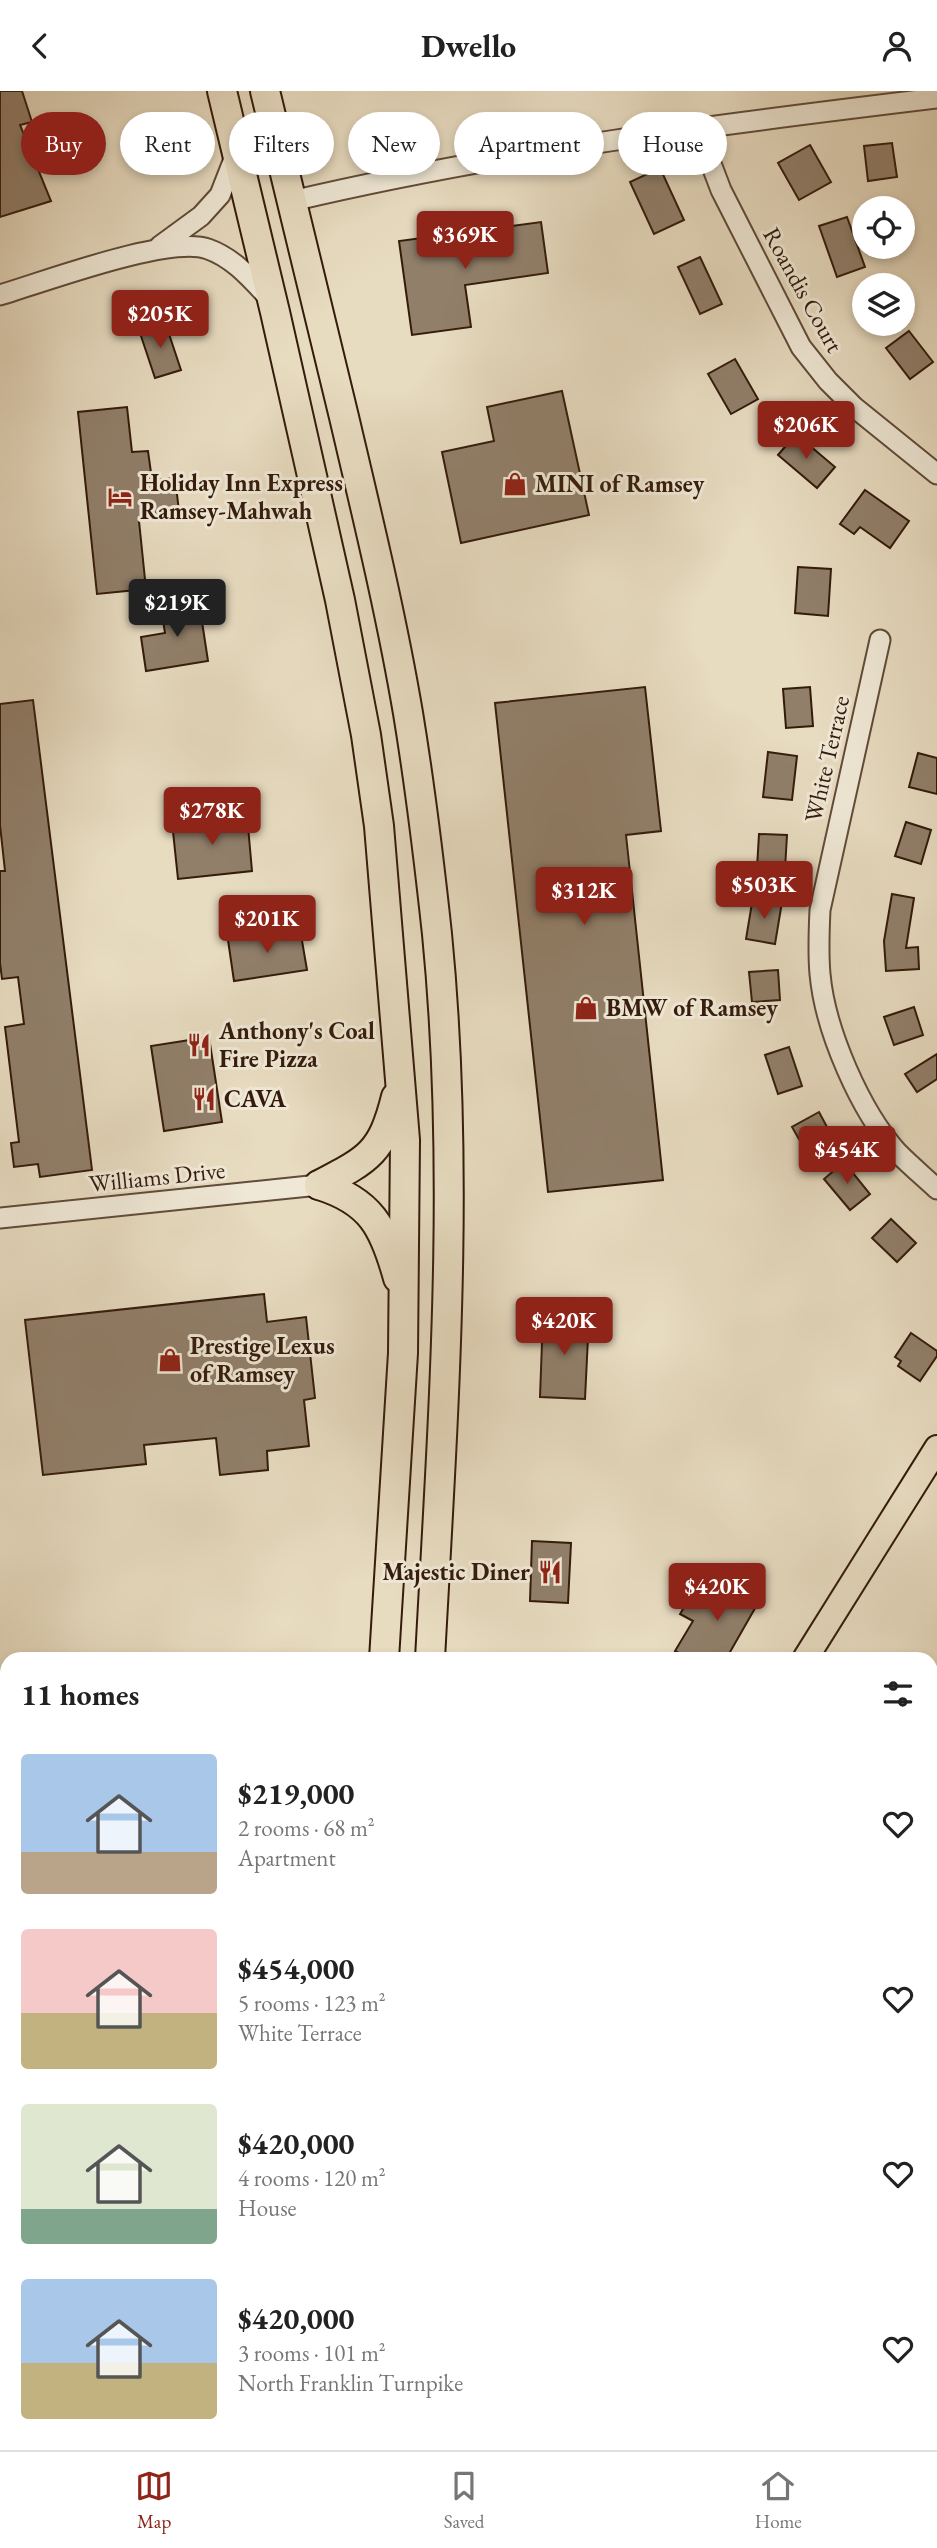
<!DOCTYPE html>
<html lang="en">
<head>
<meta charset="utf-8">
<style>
  :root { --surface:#fff; --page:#f6f6f6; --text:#222; --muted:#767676; --line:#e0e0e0; --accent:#8f2418 }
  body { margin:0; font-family:"EB Garamond",serif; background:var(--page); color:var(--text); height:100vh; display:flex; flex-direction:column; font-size:26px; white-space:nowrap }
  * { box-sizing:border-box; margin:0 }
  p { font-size:23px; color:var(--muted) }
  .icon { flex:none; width:38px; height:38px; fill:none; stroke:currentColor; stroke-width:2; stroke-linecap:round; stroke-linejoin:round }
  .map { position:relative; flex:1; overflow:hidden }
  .side { position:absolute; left:0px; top:1561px; width:938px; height:798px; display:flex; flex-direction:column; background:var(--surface); border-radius:21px 21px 0 0; box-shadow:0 4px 10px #0003 }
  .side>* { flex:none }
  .banner { position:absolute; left:21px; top:21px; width:896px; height:63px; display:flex; gap:14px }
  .tools { position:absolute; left:852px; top:105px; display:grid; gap:14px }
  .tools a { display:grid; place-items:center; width:63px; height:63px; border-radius:50%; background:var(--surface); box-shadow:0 4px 10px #0003; font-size:35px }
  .price { position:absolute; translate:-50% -60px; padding:0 16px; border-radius:7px; background:var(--accent); color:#fff; font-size:23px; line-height:46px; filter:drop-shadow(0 2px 4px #0008) }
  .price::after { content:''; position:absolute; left:50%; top:42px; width:21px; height:16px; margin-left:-10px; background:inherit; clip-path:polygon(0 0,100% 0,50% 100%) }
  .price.selected { background:#222; color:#fff }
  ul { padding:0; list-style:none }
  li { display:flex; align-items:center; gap:21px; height:175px; padding:0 21px }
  li span { display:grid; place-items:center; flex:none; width:196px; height:140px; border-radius:7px; color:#555 }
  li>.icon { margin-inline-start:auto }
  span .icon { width:84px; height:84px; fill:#fffc; stroke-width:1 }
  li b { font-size:30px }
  h2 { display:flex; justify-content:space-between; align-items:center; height:84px; padding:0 21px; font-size:30px }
  .pill { padding:0 24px; border-radius:32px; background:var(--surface); box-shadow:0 4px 10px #0003; font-size:24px; line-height:63px }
  .pill.selected { background:var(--accent); color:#fff }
  header { display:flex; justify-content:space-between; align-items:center; height:91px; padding:0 21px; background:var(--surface); font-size:32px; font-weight:700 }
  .tabs { display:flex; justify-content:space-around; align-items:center; height:98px; border-top:2px solid var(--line); background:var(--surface); font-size:19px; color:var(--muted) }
  .tabs a { display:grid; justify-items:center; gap:4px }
  .tabs .selected { color:var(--accent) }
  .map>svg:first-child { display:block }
</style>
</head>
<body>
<header><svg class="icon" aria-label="back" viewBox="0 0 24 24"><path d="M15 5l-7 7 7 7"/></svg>Dwello<svg class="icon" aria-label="person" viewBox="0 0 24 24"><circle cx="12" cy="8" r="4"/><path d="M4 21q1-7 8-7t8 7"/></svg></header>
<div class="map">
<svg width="937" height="2359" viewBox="0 0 937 2359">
  <rect width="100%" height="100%" fill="#e7dbc0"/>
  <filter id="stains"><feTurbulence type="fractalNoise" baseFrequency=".00286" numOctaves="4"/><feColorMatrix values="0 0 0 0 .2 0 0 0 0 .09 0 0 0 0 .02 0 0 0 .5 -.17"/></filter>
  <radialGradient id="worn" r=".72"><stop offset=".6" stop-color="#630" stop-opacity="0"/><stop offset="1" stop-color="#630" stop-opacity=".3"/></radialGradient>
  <g fill="#917f6a" stroke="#341b0c" stroke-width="2">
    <path d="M0,0H22L32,31L20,34L51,110L0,126Z"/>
    <path d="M892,52L897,86L868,90L864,55Z"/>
    <path d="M810,54L831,91L799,109L778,72Z"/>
    <path d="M660,77L684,129L654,143L630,91Z"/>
    <path d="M847,126L865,176L837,186L819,135Z"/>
    <path d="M541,131L548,182L465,194L471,236L412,244L399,150Z"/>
    <path d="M700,166L722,213L700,223L678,176Z"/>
    <path d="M165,231L181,279L155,287L139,239Z"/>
    <path d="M909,240L933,271L910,288L886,257Z"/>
    <path d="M735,268L758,308L731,323L708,283Z"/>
    <path d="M562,300L589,424L461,452L442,361L494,350L487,316Z"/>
    <path d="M127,316L132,361L148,360L152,389L175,387L179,420L155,422L156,428L139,430L146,498L97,503L78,321Z"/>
    <path d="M796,343L835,376L817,397L778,364Z"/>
    <path d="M865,399L909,430L890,457L860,436L854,443L840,433Z"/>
    <path d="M798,476L831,478L828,525L795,522Z"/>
    <path d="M199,511L208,570L146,580L141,546L165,542L161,517Z"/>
    <path d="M645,596L661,740L626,744L663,1089L548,1101L495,612Z"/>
    <path d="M810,596L813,635L786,637L783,598Z"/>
    <path d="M33,609L92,1079L40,1086L38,1073L14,1076L11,1052L19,1051L5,936L24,933L18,886L2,888L0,872V780H5L0,734V613Z"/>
    <path d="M768,661L797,665L792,709L763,706Z"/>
    <path d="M918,662L937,667V703L909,696Z"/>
    <path d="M247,724L252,780L178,788L172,731Z"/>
    <path d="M906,731L931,739L921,773L895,765Z"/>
    <path d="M759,743L787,744L785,778L757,777Z"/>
    <path d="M892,803L914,807L906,857L918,856L919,878L886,880L884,850Z"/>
    <path d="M753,806L782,811L775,853L746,848Z"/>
    <path d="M300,838L307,879L234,890L228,849Z"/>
    <path d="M778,879L780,909L752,911L749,881Z"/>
    <path d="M914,916L923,944L894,954L884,926Z"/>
    <path d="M209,946L222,1031L164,1040L151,955Z"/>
    <path d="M789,956L802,995L778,1003L765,964Z"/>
    <path d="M937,963V988L917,1001L905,983Z"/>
    <path d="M819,1021L834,1049L808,1064L792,1036Z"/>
    <path d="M844,1071L870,1103L850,1119L824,1088Z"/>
    <path d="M891,1128L916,1152L897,1171L872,1147Z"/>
    <path d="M264,1203L267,1231L306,1226L315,1307L304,1309L309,1355L267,1360L268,1379L220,1384L216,1347L144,1354L146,1373L43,1384L25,1229Z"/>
    <path d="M543,1224L589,1226L585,1308L540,1306Z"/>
    <path d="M911,1242L937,1260V1265L920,1290L898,1275L901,1270L895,1266Z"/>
    <path d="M532,1450L571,1452L568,1512L530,1510Z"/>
    <path d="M735,1489L762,1505L726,1568H690L675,1560L693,1530L680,1523L692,1503L716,1517Z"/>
  </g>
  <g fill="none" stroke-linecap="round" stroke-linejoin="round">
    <g stroke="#614b39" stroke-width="23">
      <g id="minor">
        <path d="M697,36L721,99L801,256L828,290L854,316L937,383"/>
        <path d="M292,110C504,60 721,33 937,7"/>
        <path d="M160,155L201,125L220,104L236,63"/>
        <path d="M0,204C44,191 169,144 208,158C234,167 252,189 270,208"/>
        <path d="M880,549L820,819C819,840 818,861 820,883C825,939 860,1020 898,1062C910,1074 924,1086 937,1098"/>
        <path d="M0,1127L319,1094"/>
        <path d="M931,2022L937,2019"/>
      </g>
    </g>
    <g stroke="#341b0c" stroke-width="28">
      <g id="major">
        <path d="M805,1568L937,1357"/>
        <path d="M533,2352L535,2359"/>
      </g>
    </g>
    <g stroke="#341b0c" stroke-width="32">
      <g id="highway">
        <path d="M222,0L275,221L340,509L366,644L379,735L405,1049L403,1262L384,1568"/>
        <path d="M265,0C291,109 318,217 344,326C367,424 391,522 408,622C420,695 429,769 437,843C461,1085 443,1326 430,1568"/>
        <path d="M319,1094C371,1110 384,1136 398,1187"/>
        <path d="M319,1094C369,1068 382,1062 396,1006"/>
        <path d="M237,2352V2359"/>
        <path d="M351,2352V2359"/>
        <path d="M405,2352V2359"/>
        <path d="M511,2352L517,2359"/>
        <path d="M564,2352L567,2359"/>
        <path d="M209,2359L211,2352"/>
        <path d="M273,2359L274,2352"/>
        <path d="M444,2359L450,2352"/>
      </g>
    </g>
    <use href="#minor" stroke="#efe8d6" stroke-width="19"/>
    <use href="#major" stroke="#e7dbc0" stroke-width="24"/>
    <use href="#highway" stroke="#e7dbc0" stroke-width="28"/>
  </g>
  <defs>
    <g id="shop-bare" transform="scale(1.89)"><path d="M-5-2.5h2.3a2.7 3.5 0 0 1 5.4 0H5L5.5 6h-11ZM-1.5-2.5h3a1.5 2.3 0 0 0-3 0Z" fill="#8f2418" stroke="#efe8d6" stroke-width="2.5" paint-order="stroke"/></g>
    <g id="hotel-bare" transform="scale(1.89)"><path d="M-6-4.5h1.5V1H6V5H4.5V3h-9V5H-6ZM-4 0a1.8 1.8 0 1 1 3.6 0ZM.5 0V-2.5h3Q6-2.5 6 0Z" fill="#8f2418" stroke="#efe8d6" stroke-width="2.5" paint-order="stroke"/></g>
    <g id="restaurant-bare" transform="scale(1.89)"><path d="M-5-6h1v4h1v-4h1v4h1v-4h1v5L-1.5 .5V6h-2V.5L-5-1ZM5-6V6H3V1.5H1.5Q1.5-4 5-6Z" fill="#8f2418" stroke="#efe8d6" stroke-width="2.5" paint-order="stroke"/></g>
  </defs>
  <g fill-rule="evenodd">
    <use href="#shop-bare" x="515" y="393"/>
    <use href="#hotel-bare" x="120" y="406"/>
    <use href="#shop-bare" x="586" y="917"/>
    <use href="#restaurant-bare" x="199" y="954"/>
    <use href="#restaurant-bare" x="204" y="1008"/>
    <use href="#shop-bare" x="170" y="1269"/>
    <use href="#restaurant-bare" x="550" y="1481"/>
  </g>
  <g text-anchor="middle" stroke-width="6" stroke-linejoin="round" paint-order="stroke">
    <g font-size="24" fill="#341b0c" stroke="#efe8d6">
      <text transform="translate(803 199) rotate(61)" y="8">Roandis Court</text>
      <text transform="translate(827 668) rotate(-77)" y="8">White Terrace</text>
      <text transform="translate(157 1086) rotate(-6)" y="8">Williams Drive</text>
    </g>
    <g font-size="24" font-weight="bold" fill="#341b0c" stroke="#efe8d6" text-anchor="start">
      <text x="140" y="400">Holiday Inn Express<tspan x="140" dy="28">Ramsey-Mahwah</tspan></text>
      <text x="535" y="401">MINI of Ramsey</text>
      <text x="606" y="925">BMW of Ramsey</text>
      <text x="219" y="948">Anthony's Coal<tspan x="219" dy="28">Fire Pizza</tspan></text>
      <text x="224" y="1016">CAVA</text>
      <text x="190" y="1263">Prestige Lexus<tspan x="190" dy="28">of Ramsey</tspan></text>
      <text x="530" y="1489" text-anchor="end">Majestic Diner</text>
    </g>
  </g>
  <rect width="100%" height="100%" filter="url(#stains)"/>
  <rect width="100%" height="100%" fill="url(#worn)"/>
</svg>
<div class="tools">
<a><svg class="icon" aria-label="locate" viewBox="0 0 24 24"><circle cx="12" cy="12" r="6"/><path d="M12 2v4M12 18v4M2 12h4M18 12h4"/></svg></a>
<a><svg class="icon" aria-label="layers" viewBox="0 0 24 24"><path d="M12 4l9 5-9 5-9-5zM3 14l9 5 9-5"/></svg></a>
</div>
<b class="price" style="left:465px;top:180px">$369K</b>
<b class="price" style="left:160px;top:259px">$205K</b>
<b class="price" style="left:806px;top:370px">$206K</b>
<b class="price selected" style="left:177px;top:548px">$219K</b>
<b class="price" style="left:212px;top:756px">$278K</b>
<b class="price" style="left:764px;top:830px">$503K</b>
<b class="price" style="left:584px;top:836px">$312K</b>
<b class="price" style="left:267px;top:864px">$201K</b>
<b class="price" style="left:847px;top:1095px">$454K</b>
<b class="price" style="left:564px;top:1266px">$420K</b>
<b class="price" style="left:717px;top:1532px">$420K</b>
<div class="banner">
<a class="pill selected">Buy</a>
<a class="pill">Rent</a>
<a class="pill">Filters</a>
<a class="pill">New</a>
<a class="pill">Apartment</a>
<a class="pill">House</a>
</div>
<section class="side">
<h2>11 homes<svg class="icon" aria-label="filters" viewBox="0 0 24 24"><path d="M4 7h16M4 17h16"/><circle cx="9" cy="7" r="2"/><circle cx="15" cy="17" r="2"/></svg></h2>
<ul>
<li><span style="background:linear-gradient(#a9c7e8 70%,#b9a48a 0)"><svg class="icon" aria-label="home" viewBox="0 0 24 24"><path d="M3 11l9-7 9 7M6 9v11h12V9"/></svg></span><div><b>$219,000</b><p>2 rooms · 68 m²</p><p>Apartment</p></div><svg class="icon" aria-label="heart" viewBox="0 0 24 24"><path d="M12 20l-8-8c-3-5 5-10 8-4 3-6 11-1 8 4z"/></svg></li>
<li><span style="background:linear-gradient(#f6c9c9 60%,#c2b280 0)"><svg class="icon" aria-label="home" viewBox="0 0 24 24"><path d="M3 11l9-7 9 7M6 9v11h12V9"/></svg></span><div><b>$454,000</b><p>5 rooms · 123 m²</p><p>White Terrace</p></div><svg class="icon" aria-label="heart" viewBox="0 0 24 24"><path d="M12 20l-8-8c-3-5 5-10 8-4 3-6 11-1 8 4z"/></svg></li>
<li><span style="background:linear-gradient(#dfe7d0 75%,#7fa58c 0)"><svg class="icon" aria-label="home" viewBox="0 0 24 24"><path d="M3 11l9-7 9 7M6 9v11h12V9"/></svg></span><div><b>$420,000</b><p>4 rooms · 120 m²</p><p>House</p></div><svg class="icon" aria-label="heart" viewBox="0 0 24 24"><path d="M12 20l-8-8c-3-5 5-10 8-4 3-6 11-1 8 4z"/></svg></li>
<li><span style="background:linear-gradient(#a9c7e8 60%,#c2b280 0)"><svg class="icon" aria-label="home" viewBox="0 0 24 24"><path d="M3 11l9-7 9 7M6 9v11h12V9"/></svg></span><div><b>$420,000</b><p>3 rooms · 101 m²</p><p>North Franklin Turnpike</p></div><svg class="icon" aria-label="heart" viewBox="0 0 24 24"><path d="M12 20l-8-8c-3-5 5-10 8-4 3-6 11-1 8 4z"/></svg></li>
</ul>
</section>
</div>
<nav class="tabs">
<a class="selected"><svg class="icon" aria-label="map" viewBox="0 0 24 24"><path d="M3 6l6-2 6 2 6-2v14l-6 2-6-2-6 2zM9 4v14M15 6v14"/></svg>Map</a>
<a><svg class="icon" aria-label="saved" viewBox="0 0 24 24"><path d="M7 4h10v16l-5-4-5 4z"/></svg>Saved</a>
<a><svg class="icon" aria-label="home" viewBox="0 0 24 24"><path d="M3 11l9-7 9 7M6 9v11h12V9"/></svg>Home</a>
</nav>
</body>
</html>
